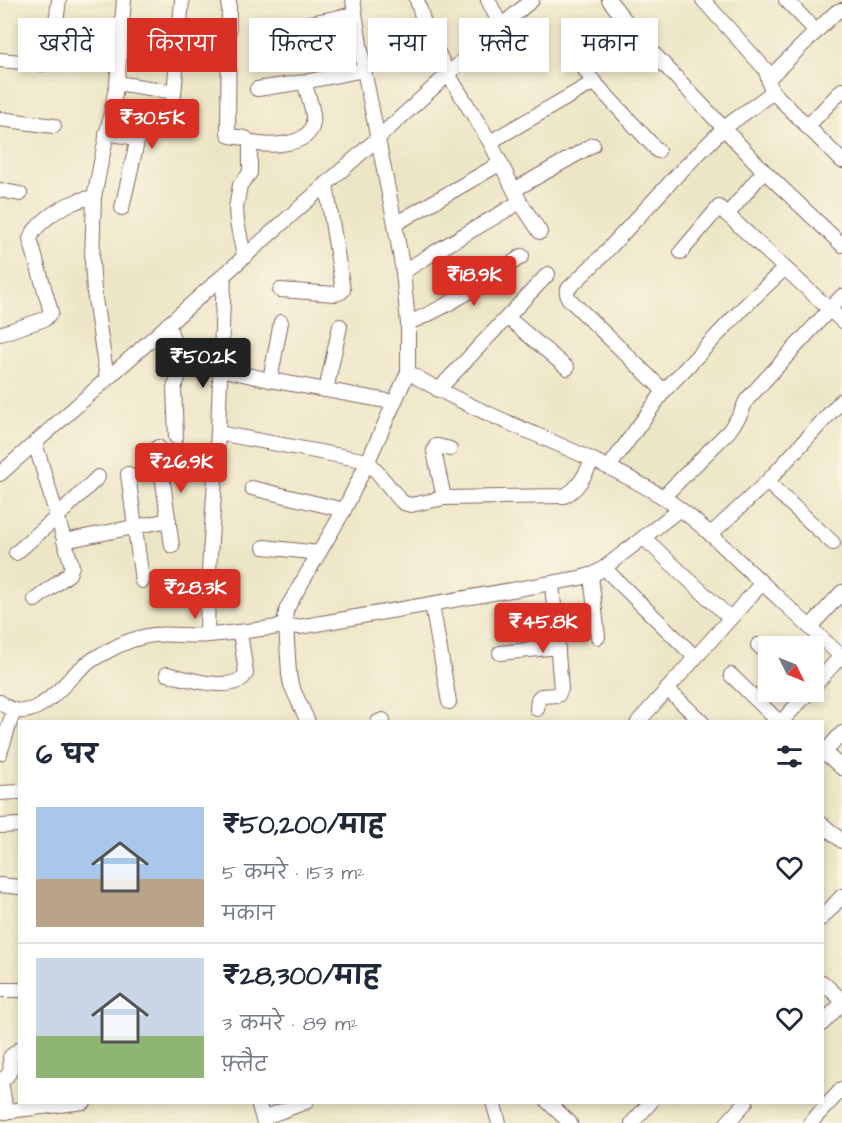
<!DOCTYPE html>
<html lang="hi">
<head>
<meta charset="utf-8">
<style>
  :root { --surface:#fff; --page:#f2f2f3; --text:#1f2937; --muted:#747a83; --line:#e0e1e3; --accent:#d93025 }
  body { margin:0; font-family:"Architects Daughter","Playpen Sans Deva",sans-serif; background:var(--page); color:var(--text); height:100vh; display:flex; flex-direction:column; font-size:22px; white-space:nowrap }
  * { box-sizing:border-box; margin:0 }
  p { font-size:20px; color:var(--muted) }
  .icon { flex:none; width:33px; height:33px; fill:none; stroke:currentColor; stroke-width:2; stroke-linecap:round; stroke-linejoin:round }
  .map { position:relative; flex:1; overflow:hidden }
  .panel { position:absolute; left:18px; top:720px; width:806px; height:384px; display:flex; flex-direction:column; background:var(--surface); border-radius:0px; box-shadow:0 3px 9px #0003 }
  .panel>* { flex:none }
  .banner { position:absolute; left:18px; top:18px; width:807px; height:54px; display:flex; gap:12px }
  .needle { width:39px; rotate:133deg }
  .tools { position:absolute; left:758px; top:636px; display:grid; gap:12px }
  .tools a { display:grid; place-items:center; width:66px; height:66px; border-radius:0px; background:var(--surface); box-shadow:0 3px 9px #0003; font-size:30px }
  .price { position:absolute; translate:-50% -51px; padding:0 14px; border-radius:6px; background:var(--accent); color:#fff; font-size:20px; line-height:39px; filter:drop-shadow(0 2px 3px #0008) }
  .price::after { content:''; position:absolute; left:50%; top:36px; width:18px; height:14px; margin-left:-9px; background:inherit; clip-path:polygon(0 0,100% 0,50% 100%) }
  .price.on { background:#222; color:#fff }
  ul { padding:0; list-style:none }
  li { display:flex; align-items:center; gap:18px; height:150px; padding:0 18px }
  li+li { border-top:2px solid var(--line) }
  li span { display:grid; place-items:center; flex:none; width:168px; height:120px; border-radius:0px; color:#555 }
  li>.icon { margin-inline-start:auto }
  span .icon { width:72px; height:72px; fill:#fffc; stroke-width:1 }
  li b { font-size:26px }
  h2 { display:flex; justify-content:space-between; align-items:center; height:72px; padding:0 18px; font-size:26px }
  .pill { padding:0 21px; border-radius:0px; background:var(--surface); box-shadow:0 3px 9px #0003; font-size:21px; line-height:54px }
  .pill.on { background:var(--accent); color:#fff }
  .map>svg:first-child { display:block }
</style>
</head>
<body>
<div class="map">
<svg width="842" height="1123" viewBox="0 0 842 1123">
  <rect width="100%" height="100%" fill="#fcf5e5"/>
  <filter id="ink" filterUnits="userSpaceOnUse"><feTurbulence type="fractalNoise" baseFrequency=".0167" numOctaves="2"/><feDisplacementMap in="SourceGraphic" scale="12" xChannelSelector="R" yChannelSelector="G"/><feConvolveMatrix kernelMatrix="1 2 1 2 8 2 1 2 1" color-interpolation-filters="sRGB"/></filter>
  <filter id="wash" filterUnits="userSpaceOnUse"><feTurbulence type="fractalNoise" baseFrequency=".008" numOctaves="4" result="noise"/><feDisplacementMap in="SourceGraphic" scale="24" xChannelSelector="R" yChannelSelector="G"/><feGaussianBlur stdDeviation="1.35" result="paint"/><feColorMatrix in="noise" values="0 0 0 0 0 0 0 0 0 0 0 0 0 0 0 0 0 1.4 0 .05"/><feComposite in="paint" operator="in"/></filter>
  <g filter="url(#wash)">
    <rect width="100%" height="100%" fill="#ede6c6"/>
  </g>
  <g filter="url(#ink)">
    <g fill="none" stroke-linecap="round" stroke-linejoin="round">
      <g stroke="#836561" stroke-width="16">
        <g id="minor">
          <path d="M229,0L228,133L230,136L245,138L252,143"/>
          <path d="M353,0L364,70L395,224L403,272L408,323V372L368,461L344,510L287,608L285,617L286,626L299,627L580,578L594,574L604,568L680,509"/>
          <path d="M417,0L424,23L448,74L490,142L520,202L540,232"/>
          <path d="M488,0L501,26"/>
          <path d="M609,0L641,40L764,171L842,245"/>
          <path d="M703,0L765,69C769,77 768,85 773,92L842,161"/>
          <path d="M786,0L816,31"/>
          <path d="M625,20L585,55C579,66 587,73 594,82L658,151"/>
          <path d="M261,33L354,14"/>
          <path d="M0,60L43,64L49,62L51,59L59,0"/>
          <path d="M769,78L834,14L838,11L842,10"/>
          <path d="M117,83L174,92"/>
          <path d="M257,89L304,82"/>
          <path d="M0,119L54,126"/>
          <path d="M807,127L842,90"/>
          <path d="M171,130L182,0"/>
          <path d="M106,133L131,137L137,142L122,208"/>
          <path d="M490,142L594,82"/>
          <path d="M0,190L20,194"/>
          <path d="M514,190L593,145"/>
          <path d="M727,215L764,171"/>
          <path d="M395,224L501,163"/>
          <path d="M681,252L719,207L842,321"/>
          <path d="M244,256L237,222L236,208L240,185L250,173V145L252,143C269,146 309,147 313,123C315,112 307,93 304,82L364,70"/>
          <path d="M403,272L430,255L520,202"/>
          <path d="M280,290L335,294L341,292L343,290L326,184"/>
          <path d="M508,318L567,368"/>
          <path d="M408,323C450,307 485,281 522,256"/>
          <path d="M168,324L181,364L180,373L174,388L176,437"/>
          <path d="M0,334L45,319L51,312L30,239C35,224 60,207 75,202C81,199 87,199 94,197"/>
          <path d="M220,369L270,380L393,402"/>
          <path d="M408,372C488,421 581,447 661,496C692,515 719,542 745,567C777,597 810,627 842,657"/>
          <path d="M107,379L94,292L92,260L94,197L117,83L124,0"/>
          <path d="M270,380L281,322"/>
          <path d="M326,390L340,326"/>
          <path d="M438,390L548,274"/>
          <path d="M664,391L568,298L567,293L568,289L601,257L679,173L724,128L773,92"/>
          <path d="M218,433L368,461L401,501L404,503L411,505L444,498L564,496C579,489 585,474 593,460"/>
          <path d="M35,443L72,566L69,574L65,577L35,600"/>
          <path d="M158,447L172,546"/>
          <path d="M609,467L664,391L743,308L785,268"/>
          <path d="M0,474L378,138L501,26L532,0"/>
          <path d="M128,474L142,581"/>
          <path d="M767,482L833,543"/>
          <path d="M252,488L344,510"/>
          <path d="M663,497L729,431L740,415L746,401L752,394L842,296"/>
          <path d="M444,498L434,451L436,446H438L450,449"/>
          <path d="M711,534L767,482L842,400"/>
          <path d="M644,538L730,618"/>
          <path d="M64,541L169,520"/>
          <path d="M264,547L319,553"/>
          <path d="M16,553L57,517L98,477"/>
          <path d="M604,568L695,657"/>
          <path d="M591,575L598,637"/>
          <path d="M432,604L449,702"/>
          <path d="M810,627L842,592"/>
          <path d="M207,635L208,586L218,433L224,274"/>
          <path d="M758,645L768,654"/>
          <path d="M500,653L558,647"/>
          <path d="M167,674C185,678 236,695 246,673L240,632"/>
          <path d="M731,675L779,722"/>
          <path d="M813,687L841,656"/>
          <path d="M667,689L702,722"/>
          <path d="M0,702C31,729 58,689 79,670C87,663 96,657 106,652C120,644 137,637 153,635C172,633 190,637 209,635C235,633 261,629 286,626L289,674L291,685L308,722"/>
          <path d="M537,709L538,699L541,696L558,695L561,689L552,583"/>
          <path d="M378,722L383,720"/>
          <path d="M638,722L762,583"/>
          <path d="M781,722L809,692"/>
          <path d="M824,752L842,768"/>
          <path d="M0,753L14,710"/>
          <path d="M822,755L842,733"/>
          <path d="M0,793L20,792"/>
          <path d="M822,824L842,841"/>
          <path d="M0,826L20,825"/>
          <path d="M0,885L20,887"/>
          <path d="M822,918L842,896"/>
          <path d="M822,982L842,1000"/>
          <path d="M0,990H20"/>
          <path d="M822,1024L842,1003"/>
          <path d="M0,1080C12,1076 11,1068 10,1057L20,1049"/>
          <path d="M1,1080L6,1112"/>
          <path d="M258,1102L264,1123"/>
          <path d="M493,1102L499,1123"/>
          <path d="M548,1102L570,1123"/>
          <path d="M0,1112L84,1102"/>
          <path d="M263,1118L306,1102"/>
          <path d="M632,1123L651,1102"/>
          <path d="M727,1123L746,1102"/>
          <path d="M810,1123L842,1089"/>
        </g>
      </g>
      <use href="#minor" stroke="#fff" stroke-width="14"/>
    </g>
  </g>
</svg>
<div class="tools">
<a><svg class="needle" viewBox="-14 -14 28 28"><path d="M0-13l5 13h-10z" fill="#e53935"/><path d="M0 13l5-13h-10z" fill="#747a83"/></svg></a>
</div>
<b class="price" style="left:152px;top:150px">₹30.5K</b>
<b class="price" style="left:474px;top:307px">₹18.9K</b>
<b class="price on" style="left:203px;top:389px">₹50.2K</b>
<b class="price" style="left:181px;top:494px">₹26.9K</b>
<b class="price" style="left:195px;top:620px">₹28.3K</b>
<b class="price" style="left:543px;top:654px">₹45.8K</b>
<div class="banner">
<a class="pill">खरीदें</a>
<a class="pill on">किराया</a>
<a class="pill">फ़िल्टर</a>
<a class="pill">नया</a>
<a class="pill">फ़्लैट</a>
<a class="pill">मकान</a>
</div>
<section class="panel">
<h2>6 घर<svg class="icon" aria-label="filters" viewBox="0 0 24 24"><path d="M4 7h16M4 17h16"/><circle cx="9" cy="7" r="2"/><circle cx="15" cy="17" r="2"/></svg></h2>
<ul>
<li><span style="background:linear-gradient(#a9c7e8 60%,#b9a48a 0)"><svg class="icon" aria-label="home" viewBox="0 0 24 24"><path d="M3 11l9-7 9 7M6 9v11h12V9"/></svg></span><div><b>₹50,200/माह</b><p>5 कमरे · 153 m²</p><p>मकान</p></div><svg class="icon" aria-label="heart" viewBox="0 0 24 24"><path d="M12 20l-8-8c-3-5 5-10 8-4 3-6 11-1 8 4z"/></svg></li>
<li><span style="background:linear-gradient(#c9d6e8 65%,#8fb573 0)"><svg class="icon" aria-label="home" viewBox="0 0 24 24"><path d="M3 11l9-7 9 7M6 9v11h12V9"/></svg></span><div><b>₹28,300/माह</b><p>3 कमरे · 89 m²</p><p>फ़्लैट</p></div><svg class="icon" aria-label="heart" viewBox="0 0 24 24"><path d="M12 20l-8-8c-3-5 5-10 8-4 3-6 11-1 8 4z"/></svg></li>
</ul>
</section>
</div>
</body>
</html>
